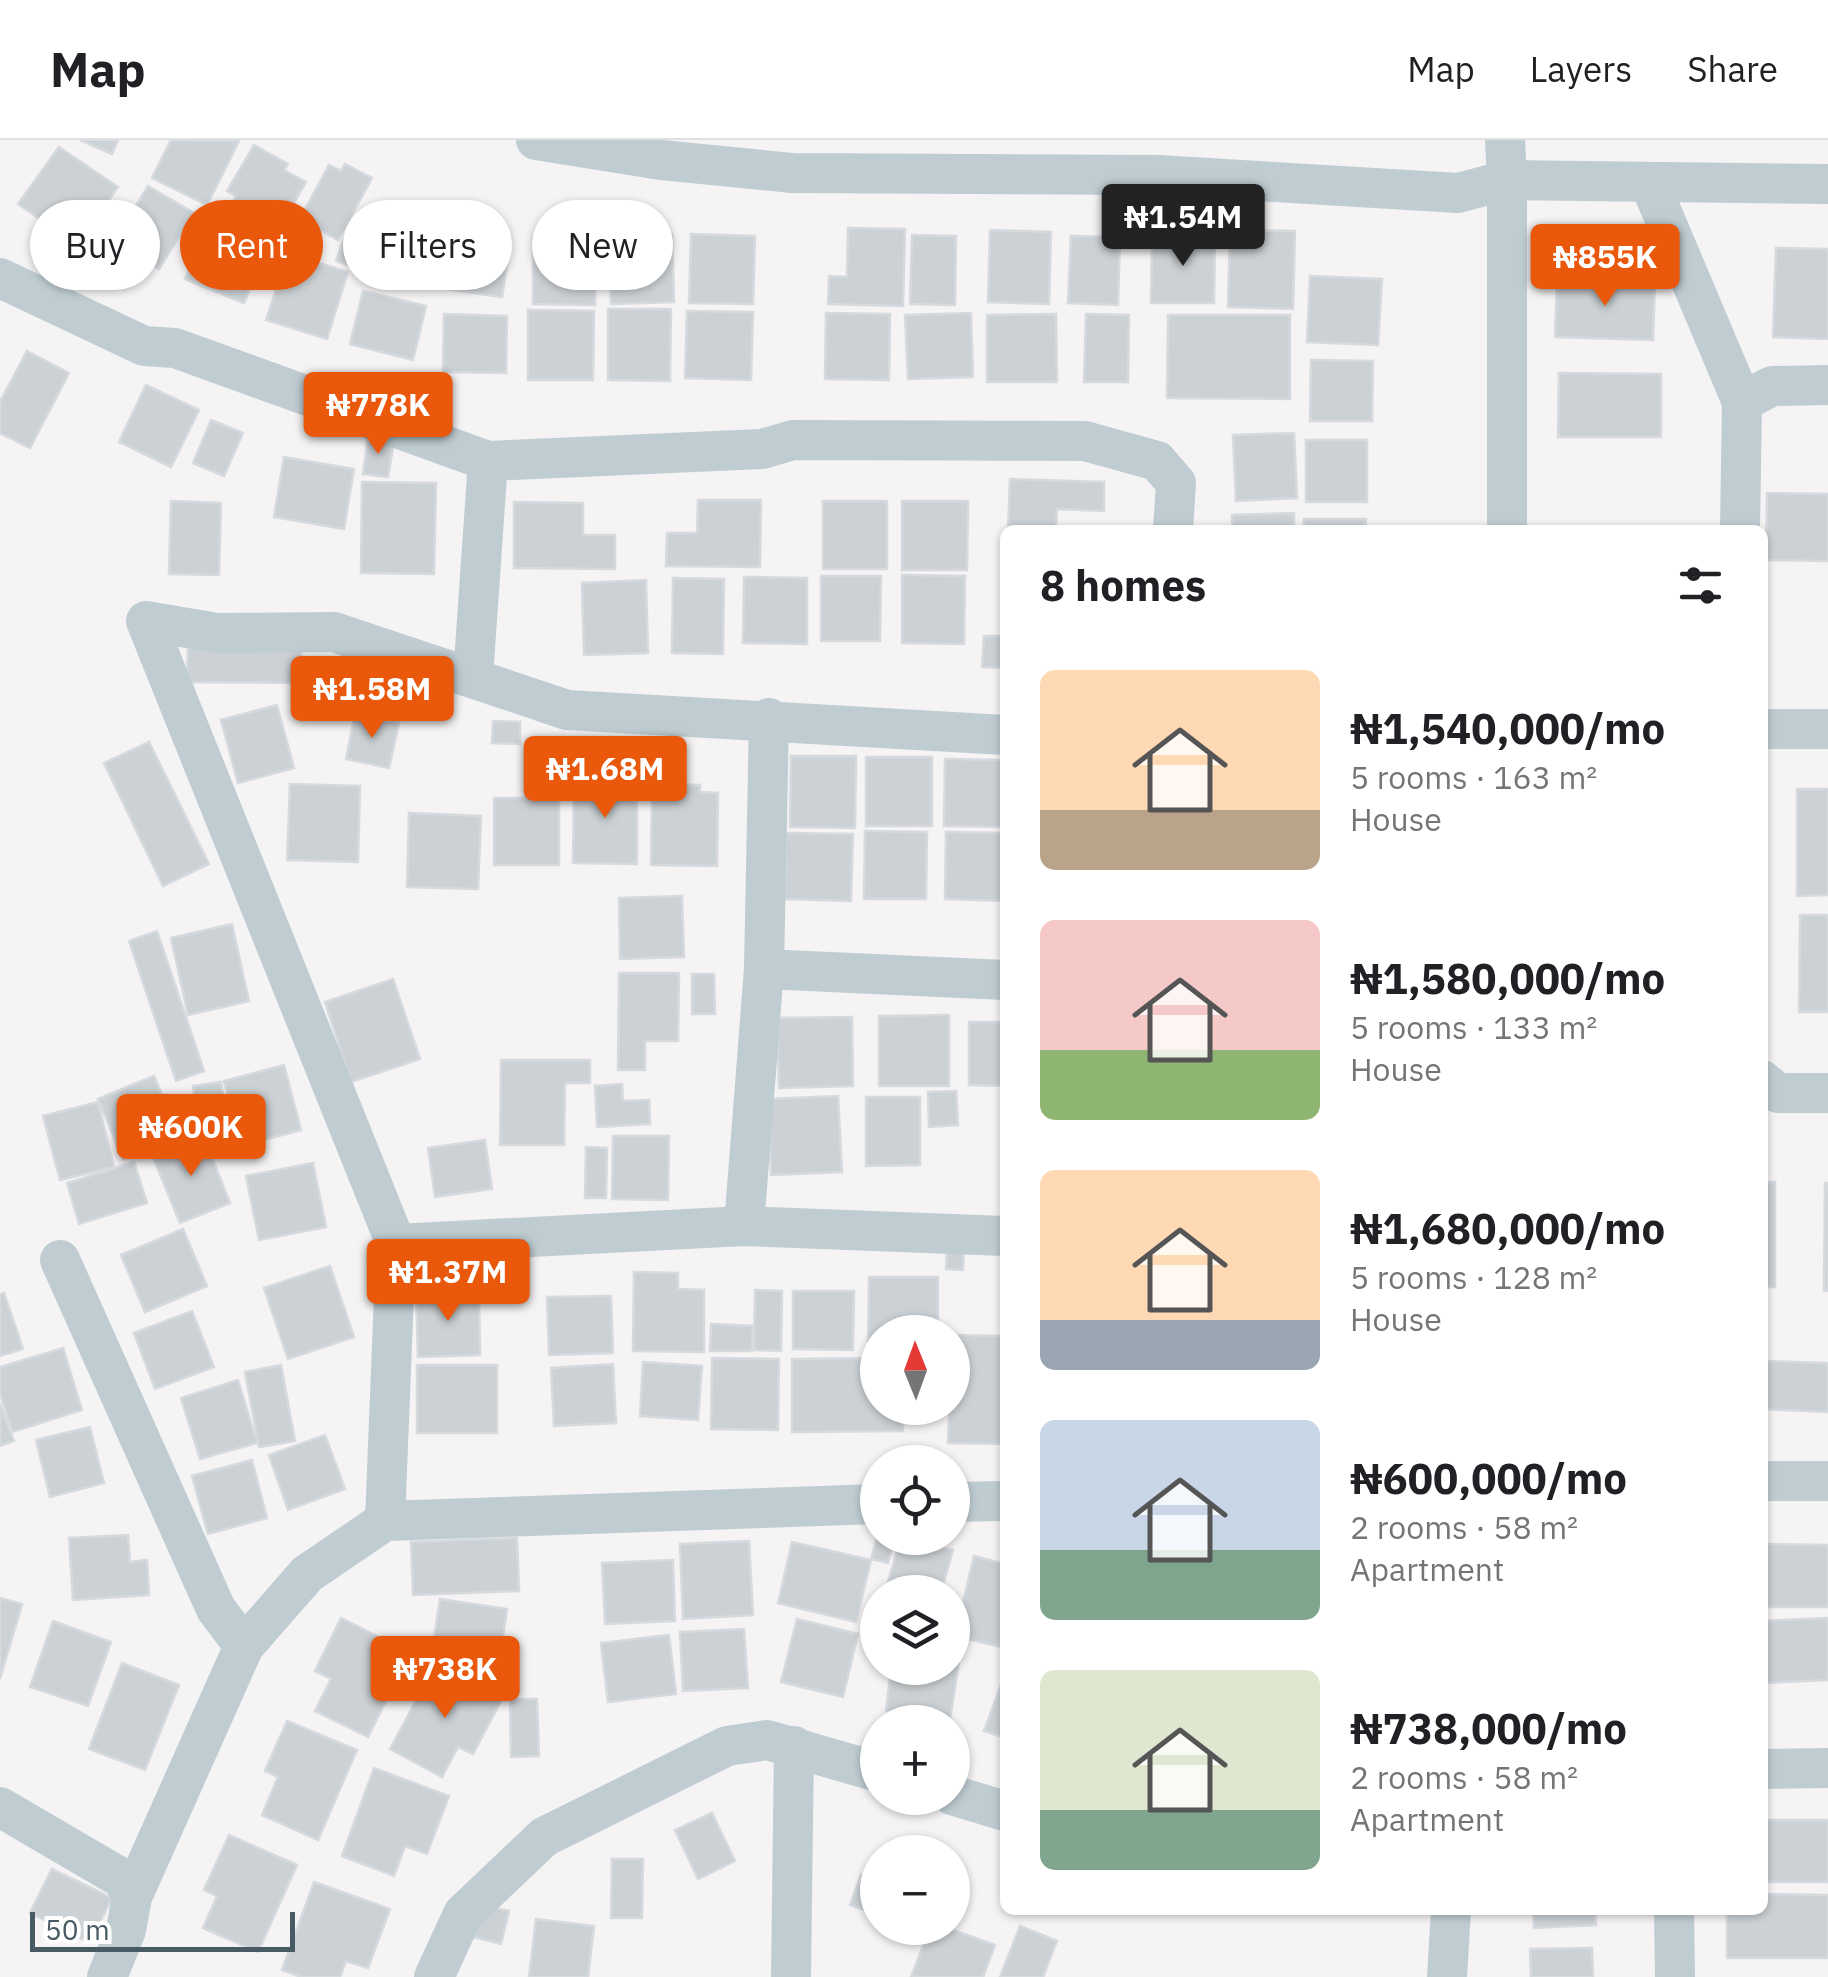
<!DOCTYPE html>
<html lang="en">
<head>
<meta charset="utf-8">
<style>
  :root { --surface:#fff; --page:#f2f2f2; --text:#202124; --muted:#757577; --line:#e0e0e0; --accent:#ea580c }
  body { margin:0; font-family:"IBM Plex Sans",sans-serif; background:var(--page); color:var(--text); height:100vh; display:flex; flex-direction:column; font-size:38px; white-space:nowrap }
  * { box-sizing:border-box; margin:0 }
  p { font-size:32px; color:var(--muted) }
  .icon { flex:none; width:55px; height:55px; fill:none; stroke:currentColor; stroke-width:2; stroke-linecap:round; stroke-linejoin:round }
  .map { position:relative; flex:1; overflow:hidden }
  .drawer { position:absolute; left:1000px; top:385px; width:768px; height:1390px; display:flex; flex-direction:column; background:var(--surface); border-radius:15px; box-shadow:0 2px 8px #0004 }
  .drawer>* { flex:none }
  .banner { position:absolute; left:30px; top:60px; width:820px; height:90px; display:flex; gap:20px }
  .needle { width:65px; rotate:359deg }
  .tools { position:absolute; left:860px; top:1175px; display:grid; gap:20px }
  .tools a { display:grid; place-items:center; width:110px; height:110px; border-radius:50%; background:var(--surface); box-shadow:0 2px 8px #0004; font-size:50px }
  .scale { position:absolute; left:30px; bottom:25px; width:265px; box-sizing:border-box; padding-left:10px; border:5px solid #485a63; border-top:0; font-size:28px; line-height:35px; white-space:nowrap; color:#485a63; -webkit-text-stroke:8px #fff; paint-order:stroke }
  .price { position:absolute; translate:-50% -85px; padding:0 22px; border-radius:10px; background:var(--accent); color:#fff; font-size:32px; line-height:65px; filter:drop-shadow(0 2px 5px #0008) }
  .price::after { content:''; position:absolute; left:50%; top:60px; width:30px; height:22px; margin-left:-15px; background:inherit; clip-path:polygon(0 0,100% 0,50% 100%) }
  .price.active { background:#222; color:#fff }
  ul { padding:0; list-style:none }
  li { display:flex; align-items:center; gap:30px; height:250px; padding:0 40px }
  li span { display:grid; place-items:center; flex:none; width:280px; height:200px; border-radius:15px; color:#555 }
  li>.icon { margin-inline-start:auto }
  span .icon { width:120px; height:120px; fill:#fffc; stroke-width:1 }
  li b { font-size:42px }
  h2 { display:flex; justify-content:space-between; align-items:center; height:120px; padding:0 40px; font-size:42px }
  .pill { padding:0 35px; border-radius:45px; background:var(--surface); box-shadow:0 2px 8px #0004; font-size:35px; line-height:90px }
  .pill.active { background:var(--accent); color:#fff }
  header { display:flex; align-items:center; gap:60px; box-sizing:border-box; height:140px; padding:0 50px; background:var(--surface); border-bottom:2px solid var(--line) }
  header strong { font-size:48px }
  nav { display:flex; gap:55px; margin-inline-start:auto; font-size:35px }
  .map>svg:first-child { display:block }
</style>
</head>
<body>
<header>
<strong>Map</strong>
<nav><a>Map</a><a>Layers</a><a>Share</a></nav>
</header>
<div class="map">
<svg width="1828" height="1837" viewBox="0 0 1828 1837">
  <rect width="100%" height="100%" fill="#f5f3f3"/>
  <g fill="#ccd1d5" stroke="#d6dadf" stroke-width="2.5">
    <path d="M80,0H118L112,14Z"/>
    <path d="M171,0L239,1L207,65L152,38Z"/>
    <path d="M254,5L288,24L284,30L306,42L273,99L227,72L236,56L227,51Z"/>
    <path d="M59,7L118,47L77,105L18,64Z"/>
    <path d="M345,24L372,38L338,100L300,79L329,25L341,31Z"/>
    <path d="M148,46L194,73L159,129L114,102Z"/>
    <path d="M210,79L269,102L244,163L185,139Z"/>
    <path d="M848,88L905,89L903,166L828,164L829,136L847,137Z"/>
    <path d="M990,90L1051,92L1049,164L988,162Z"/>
    <path d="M1230,90L1295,91L1293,169L1228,167Z"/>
    <path d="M455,91L511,99L502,157L446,149Z"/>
    <rect x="392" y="92" width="36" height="45"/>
    <path d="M672,94L674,162L611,164L608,96Z"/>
    <path d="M691,94L755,96L753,164L689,163Z"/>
    <path d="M912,95L956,96L955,165L910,164Z"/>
    <path d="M1152,95L1215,96L1214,163H1151Z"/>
    <path d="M1071,96L1120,97L1118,165L1068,163Z"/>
    <path d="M533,97L597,98L595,165L533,164Z"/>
    <path d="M344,99L364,107L356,128L336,121Z"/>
    <path d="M1776,108L1828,109V199L1773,197Z"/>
    <path d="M288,113L348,132L327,199L266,180Z"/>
    <path d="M1310,136L1382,139L1378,205L1307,202Z"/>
    <path d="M1557,138L1655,141L1653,200L1555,197Z"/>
    <path d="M363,151L426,166L413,220L350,204Z"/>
    <path d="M608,169H671L670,241L608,240Z"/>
    <path d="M528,170L594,171L593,240H528Z"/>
    <path d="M687,171L753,172L751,240L685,238Z"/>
    <path d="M826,173L890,174L889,240L825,239Z"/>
    <path d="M971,173L973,237L908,239L905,175Z"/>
    <path d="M444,174L507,176L506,233L443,232Z"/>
    <path d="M1056,174L1057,242H987V175Z"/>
    <path d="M1086,174L1129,175L1128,242H1084Z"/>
    <path d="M1168,175H1290V259L1167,258Z"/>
    <path d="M27,211L69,233L30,308L0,293V262Z"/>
    <path d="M1311,220L1373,221L1372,281H1310Z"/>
    <path d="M1559,233L1661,234V297H1558Z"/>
    <path d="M146,245L199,270L171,327L119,302Z"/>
    <path d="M211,280L243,293L224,336L193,323Z"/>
    <path d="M1294,293L1297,358L1236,361L1233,295Z"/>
    <path d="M368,298L394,301L388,337L363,334Z"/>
    <rect x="1306" y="300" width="61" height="62"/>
    <path d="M284,317L354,329L344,389L274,377Z"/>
    <path d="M1010,339L1104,342V371L1057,369L1056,390H1008Z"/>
    <path d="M362,342L436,343L434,434L361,433Z"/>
    <path d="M1767,353L1828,354V421L1766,420Z"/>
    <path d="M698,360H761L760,427L666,426L667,393H697Z"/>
    <path d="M171,361L221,363L219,435L169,434Z"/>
    <rect x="823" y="361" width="64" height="68"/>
    <path d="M902,361H968L967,430H902Z"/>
    <path d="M514,362L583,363V395H615V429L514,428Z"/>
    <path d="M1294,373V390H1232V375Z"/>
    <path d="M1304,379H1366L1365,390H1303Z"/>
    <path d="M902,435L965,436L964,504L902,503Z"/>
    <path d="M821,436H881L880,501H821Z"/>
    <path d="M744,437L807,438V504L743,503Z"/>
    <path d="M673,438L724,439L723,514L672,513Z"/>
    <path d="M646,440L648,513L584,515L582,443Z"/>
    <path d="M984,496H1005V528L982,527Z"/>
    <path d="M188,502L301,503V543L187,542Z"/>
    <path d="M277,565L294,628L238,643L221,580Z"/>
    <path d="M355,574L399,583L389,628L346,619Z"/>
    <path d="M493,581L520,582V604L492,603Z"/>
    <path d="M149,602L209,724L163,746L104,623Z"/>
    <path d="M655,606H670V629L655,630Z"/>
    <path d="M791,616H856L855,688L790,687Z"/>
    <rect x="866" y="617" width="66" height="69"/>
    <path d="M945,619L1005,620V687L944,686Z"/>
    <path d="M574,638L637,639V724L573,723Z"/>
    <path d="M290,644L360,646L358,722L287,720Z"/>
    <path d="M652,644L700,645V652L718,653L717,726L651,725Z"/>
    <path d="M1797,649H1828V755L1797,756Z"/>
    <rect x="494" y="658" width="65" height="67"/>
    <path d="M409,673L481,676L478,749L407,747Z"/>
    <path d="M865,691L927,692L926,759H864Z"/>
    <path d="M946,692L1005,693V761L945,759Z"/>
    <path d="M786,693L853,694L851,761L785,759Z"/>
    <path d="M682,756L684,817L620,819L619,758Z"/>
    <path d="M1800,775H1828V872H1799Z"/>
    <path d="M232,784L249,861L188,875L171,798Z"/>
    <path d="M157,791L204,931L176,941L129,801Z"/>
    <path d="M619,833H679L678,901H645V930H618Z"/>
    <path d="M692,834H714L715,874H692Z"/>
    <path d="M393,839L420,919L351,942L325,862Z"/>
    <path d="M949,875V946H879V876Z"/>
    <path d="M852,877L853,946L779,948L777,878Z"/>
    <path d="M969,882H1005V946L969,945Z"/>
    <path d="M501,920H590V943H565L564,1005H500Z"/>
    <path d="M284,925L301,990L241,1006L224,941Z"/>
    <path d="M154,936L179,996L123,1019L98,959Z"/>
    <path d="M221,942L226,977L198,981L193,946Z"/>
    <path d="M622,944L623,961L649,960L650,984L597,987L595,946Z"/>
    <path d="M956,951L958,985L929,987L928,952Z"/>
    <path d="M838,956L842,1032L771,1035L769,959Z"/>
    <path d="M866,957H920V1025L866,1026Z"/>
    <path d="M98,962L114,1027L60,1040L43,976Z"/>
    <path d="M203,995L230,1063L180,1083L152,1015Z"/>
    <path d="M613,996H669L668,1060L612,1059Z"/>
    <path d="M485,1000L492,1049L435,1057L428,1008Z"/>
    <path d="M586,1007L607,1008L606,1058H585Z"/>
    <path d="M134,1022L147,1063L79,1084L67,1043Z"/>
    <path d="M313,1023L326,1087L259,1100L246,1036Z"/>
    <rect x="1762" y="1042" width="13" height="105"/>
    <path d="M1825,1043H1828V1151H1824Z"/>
    <path d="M183,1089L207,1146L145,1172L121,1115Z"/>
    <path d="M947,1108H964L963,1130L946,1129Z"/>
    <path d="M330,1126L354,1197L288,1219L264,1148Z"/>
    <path d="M634,1132L678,1133V1149L704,1150V1212L633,1211Z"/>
    <path d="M869,1137H938V1192H878V1208H868Z"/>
    <path d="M755,1150L782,1151L781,1211L754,1210Z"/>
    <path d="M793,1151H854L853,1210L793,1209Z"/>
    <path d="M479,1152L480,1215L418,1217L416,1154Z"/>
    <path d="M4,1153L23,1209L0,1216V1155Z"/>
    <path d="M611,1156L613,1213L549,1215L547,1157Z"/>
    <path d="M192,1171L214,1227L155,1249L134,1193Z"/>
    <path d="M711,1184L753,1186L752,1211H710Z"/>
    <path d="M952,1195L1005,1196V1304L948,1303Z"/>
    <path d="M63,1208L82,1270L12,1292L0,1253V1227Z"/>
    <path d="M712,1218L779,1219L778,1290L711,1289Z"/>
    <path d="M878,1218V1268H903V1291L792,1292V1219Z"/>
    <path d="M1763,1221L1828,1223V1272L1762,1269Z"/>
    <path d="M643,1222L702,1226L698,1280L640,1276Z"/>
    <path d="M613,1224L616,1283L554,1286L551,1228Z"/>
    <path d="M281,1225L295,1301L259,1307L245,1232Z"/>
    <rect x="417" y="1225" width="80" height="68"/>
    <path d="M238,1240L257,1303L200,1319L181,1258Z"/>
    <path d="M0,1264L14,1301L0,1306Z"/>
    <path d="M90,1287L104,1343L50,1357L36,1300Z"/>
    <path d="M325,1295L345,1349L288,1370L269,1315Z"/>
    <path d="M252,1320L267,1378L208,1394L192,1336Z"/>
    <path d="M878,1393V1398H894L888,1423L871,1419Z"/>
    <path d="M128,1395L130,1422L147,1420L149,1455L73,1460L69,1398Z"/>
    <path d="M517,1398L519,1451L413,1455L411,1402Z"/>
    <path d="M901,1398L953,1410L941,1452H885Z"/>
    <path d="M749,1401L753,1475L683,1479L680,1404Z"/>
    <path d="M792,1402L871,1420L856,1482L778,1463Z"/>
    <path d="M1762,1404L1828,1405V1467H1762Z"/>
    <path d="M974,1416L1005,1424V1508L955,1496Z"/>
    <path d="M673,1420L675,1481L605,1484L602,1423Z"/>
    <path d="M0,1458L22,1464L0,1539Z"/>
    <path d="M440,1459L507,1469L498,1529L431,1519Z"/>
    <path d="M341,1478L410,1512L368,1597L315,1571L331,1539L315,1531Z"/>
    <path d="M1828,1478V1540L1762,1543V1481Z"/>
    <path d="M797,1479L858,1494L843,1557L781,1542Z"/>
    <path d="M53,1481L111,1502L88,1566L30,1547Z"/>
    <path d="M744,1489L748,1548L683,1551L680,1492Z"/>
    <path d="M669,1495L676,1554L608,1562L601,1503Z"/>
    <path d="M952,1520L959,1521L950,1580L886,1571L891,1528H952Z"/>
    <path d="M122,1523L179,1545L145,1630L89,1609Z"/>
    <path d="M435,1525L501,1561L473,1614L458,1607L442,1637L390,1609Z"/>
    <path d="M1003,1539L1005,1540V1598L984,1591Z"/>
    <path d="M510,1559H537L539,1616L511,1617Z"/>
    <path d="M287,1581L357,1610L318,1700L262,1675L278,1637L265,1631Z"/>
    <path d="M374,1628L449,1656L427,1714L405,1706L394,1736L342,1716Z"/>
    <path d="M712,1673L735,1721L698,1739L675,1690Z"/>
    <rect x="1762" y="1680" width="66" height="62"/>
    <path d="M229,1695L297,1725L258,1812L203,1788L217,1756L204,1750Z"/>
    <path d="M612,1719H643L642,1778H611Z"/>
    <path d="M52,1729L112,1758L90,1803L30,1773Z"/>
    <path d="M861,1735L878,1741V1775L850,1765Z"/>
    <path d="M314,1742L390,1769L368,1828L346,1821L340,1837H301L282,1830Z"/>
    <path d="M1762,1754L1828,1755V1818H1727V1770H1762Z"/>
    <path d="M481,1765L509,1771L501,1804L474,1797Z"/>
    <path d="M1533,1770H1595L1596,1785L1534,1788Z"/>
    <path d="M536,1779L594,1786L588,1837H529Z"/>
    <path d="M1020,1786L1057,1801L1043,1837H1000Z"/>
    <path d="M930,1788H948L995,1805L983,1837H911Z"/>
    <path d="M1592,1808L1593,1837H1531L1530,1809Z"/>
  </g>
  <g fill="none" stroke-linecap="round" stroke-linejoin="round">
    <g stroke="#bfcdd3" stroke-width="40">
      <path d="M536,0L661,20L792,33L1158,35L1458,53L1507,40L1505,0"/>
      <path d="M1650,44L1742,262"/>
      <path d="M0,138L144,206L175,208L488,321L762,309L793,300L1085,301L1157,321L1176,343L1173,390"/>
      <path d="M1507,390V40L1828,44"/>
      <path d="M1740,390L1742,262L1772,246L1828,245"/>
      <path d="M473,537L488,321"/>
      <path d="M1762,589H1828"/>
      <path d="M764,829L1005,840"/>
      <path d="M1762,940L1778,953H1828"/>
      <path d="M744,1086L764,829L769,578"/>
      <path d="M396,1104L744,1086L1005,1096"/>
      <path d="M60,1120L216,1469L244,1506"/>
      <path d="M1762,1341H1828"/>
      <path d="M952,1362L1005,1361"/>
      <path d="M385,1381L396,1104L146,481L217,493L334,492L567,570L1005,595"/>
      <path d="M1762,1629L1828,1628"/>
      <path d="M952,1655L1005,1671"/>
      <path d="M0,1667L123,1739L132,1757"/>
      <path d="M1674,1770L1675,1837"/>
      <path d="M107,1837L126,1790L132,1757L244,1506L307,1434L385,1381L878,1364"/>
      <path d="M434,1837L463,1774L544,1697L727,1606L767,1600L878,1632"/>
      <path d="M791,1837L794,1606"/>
      <path d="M1447,1837L1451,1770"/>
    </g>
  </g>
</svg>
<div class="tools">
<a><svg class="needle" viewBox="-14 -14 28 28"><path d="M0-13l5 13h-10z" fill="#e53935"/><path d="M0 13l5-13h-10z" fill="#757577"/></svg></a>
<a><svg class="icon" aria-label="locate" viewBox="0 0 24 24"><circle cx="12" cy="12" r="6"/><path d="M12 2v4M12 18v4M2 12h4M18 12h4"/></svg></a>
<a><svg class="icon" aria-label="layers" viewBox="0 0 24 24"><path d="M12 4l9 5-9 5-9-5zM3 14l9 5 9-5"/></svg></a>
<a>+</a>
<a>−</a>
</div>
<div class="scale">50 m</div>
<b class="price active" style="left:1183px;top:129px">₦1.54M</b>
<b class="price" style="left:1605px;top:169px">₦855K</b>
<b class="price" style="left:378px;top:317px">₦778K</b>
<b class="price" style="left:372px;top:601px">₦1.58M</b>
<b class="price" style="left:605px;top:681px">₦1.68M</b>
<b class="price" style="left:191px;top:1039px">₦600K</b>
<b class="price" style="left:448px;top:1184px">₦1.37M</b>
<b class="price" style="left:445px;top:1581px">₦738K</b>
<div class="banner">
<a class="pill">Buy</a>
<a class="pill active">Rent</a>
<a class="pill">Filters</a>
<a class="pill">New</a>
</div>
<section class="drawer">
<h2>8 homes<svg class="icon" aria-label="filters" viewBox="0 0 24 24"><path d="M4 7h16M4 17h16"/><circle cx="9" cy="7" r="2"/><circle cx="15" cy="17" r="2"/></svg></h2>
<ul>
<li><span style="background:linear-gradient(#ffd9b3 70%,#b9a48a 0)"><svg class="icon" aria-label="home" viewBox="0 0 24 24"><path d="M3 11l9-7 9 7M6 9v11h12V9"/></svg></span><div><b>₦1,540,000/mo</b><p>5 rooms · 163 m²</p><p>House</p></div></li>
<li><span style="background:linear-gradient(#f6c9c9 65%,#8fb573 0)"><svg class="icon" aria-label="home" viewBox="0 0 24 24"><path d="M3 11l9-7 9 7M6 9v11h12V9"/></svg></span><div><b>₦1,580,000/mo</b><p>5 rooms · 133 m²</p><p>House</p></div></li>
<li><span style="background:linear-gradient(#ffd9b3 75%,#9aa5b1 0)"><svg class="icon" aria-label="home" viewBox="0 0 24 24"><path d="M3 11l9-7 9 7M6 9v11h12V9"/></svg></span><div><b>₦1,680,000/mo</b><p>5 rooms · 128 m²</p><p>House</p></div></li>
<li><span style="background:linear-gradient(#c9d6e8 65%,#7fa58c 0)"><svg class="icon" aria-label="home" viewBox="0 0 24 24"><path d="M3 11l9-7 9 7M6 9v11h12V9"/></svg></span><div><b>₦600,000/mo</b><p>2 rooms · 58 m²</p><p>Apartment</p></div></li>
<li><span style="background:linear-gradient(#dfe7d0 70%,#7fa58c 0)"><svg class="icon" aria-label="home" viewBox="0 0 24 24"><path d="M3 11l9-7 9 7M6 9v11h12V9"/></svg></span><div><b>₦738,000/mo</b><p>2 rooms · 58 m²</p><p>Apartment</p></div></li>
</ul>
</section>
</div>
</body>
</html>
